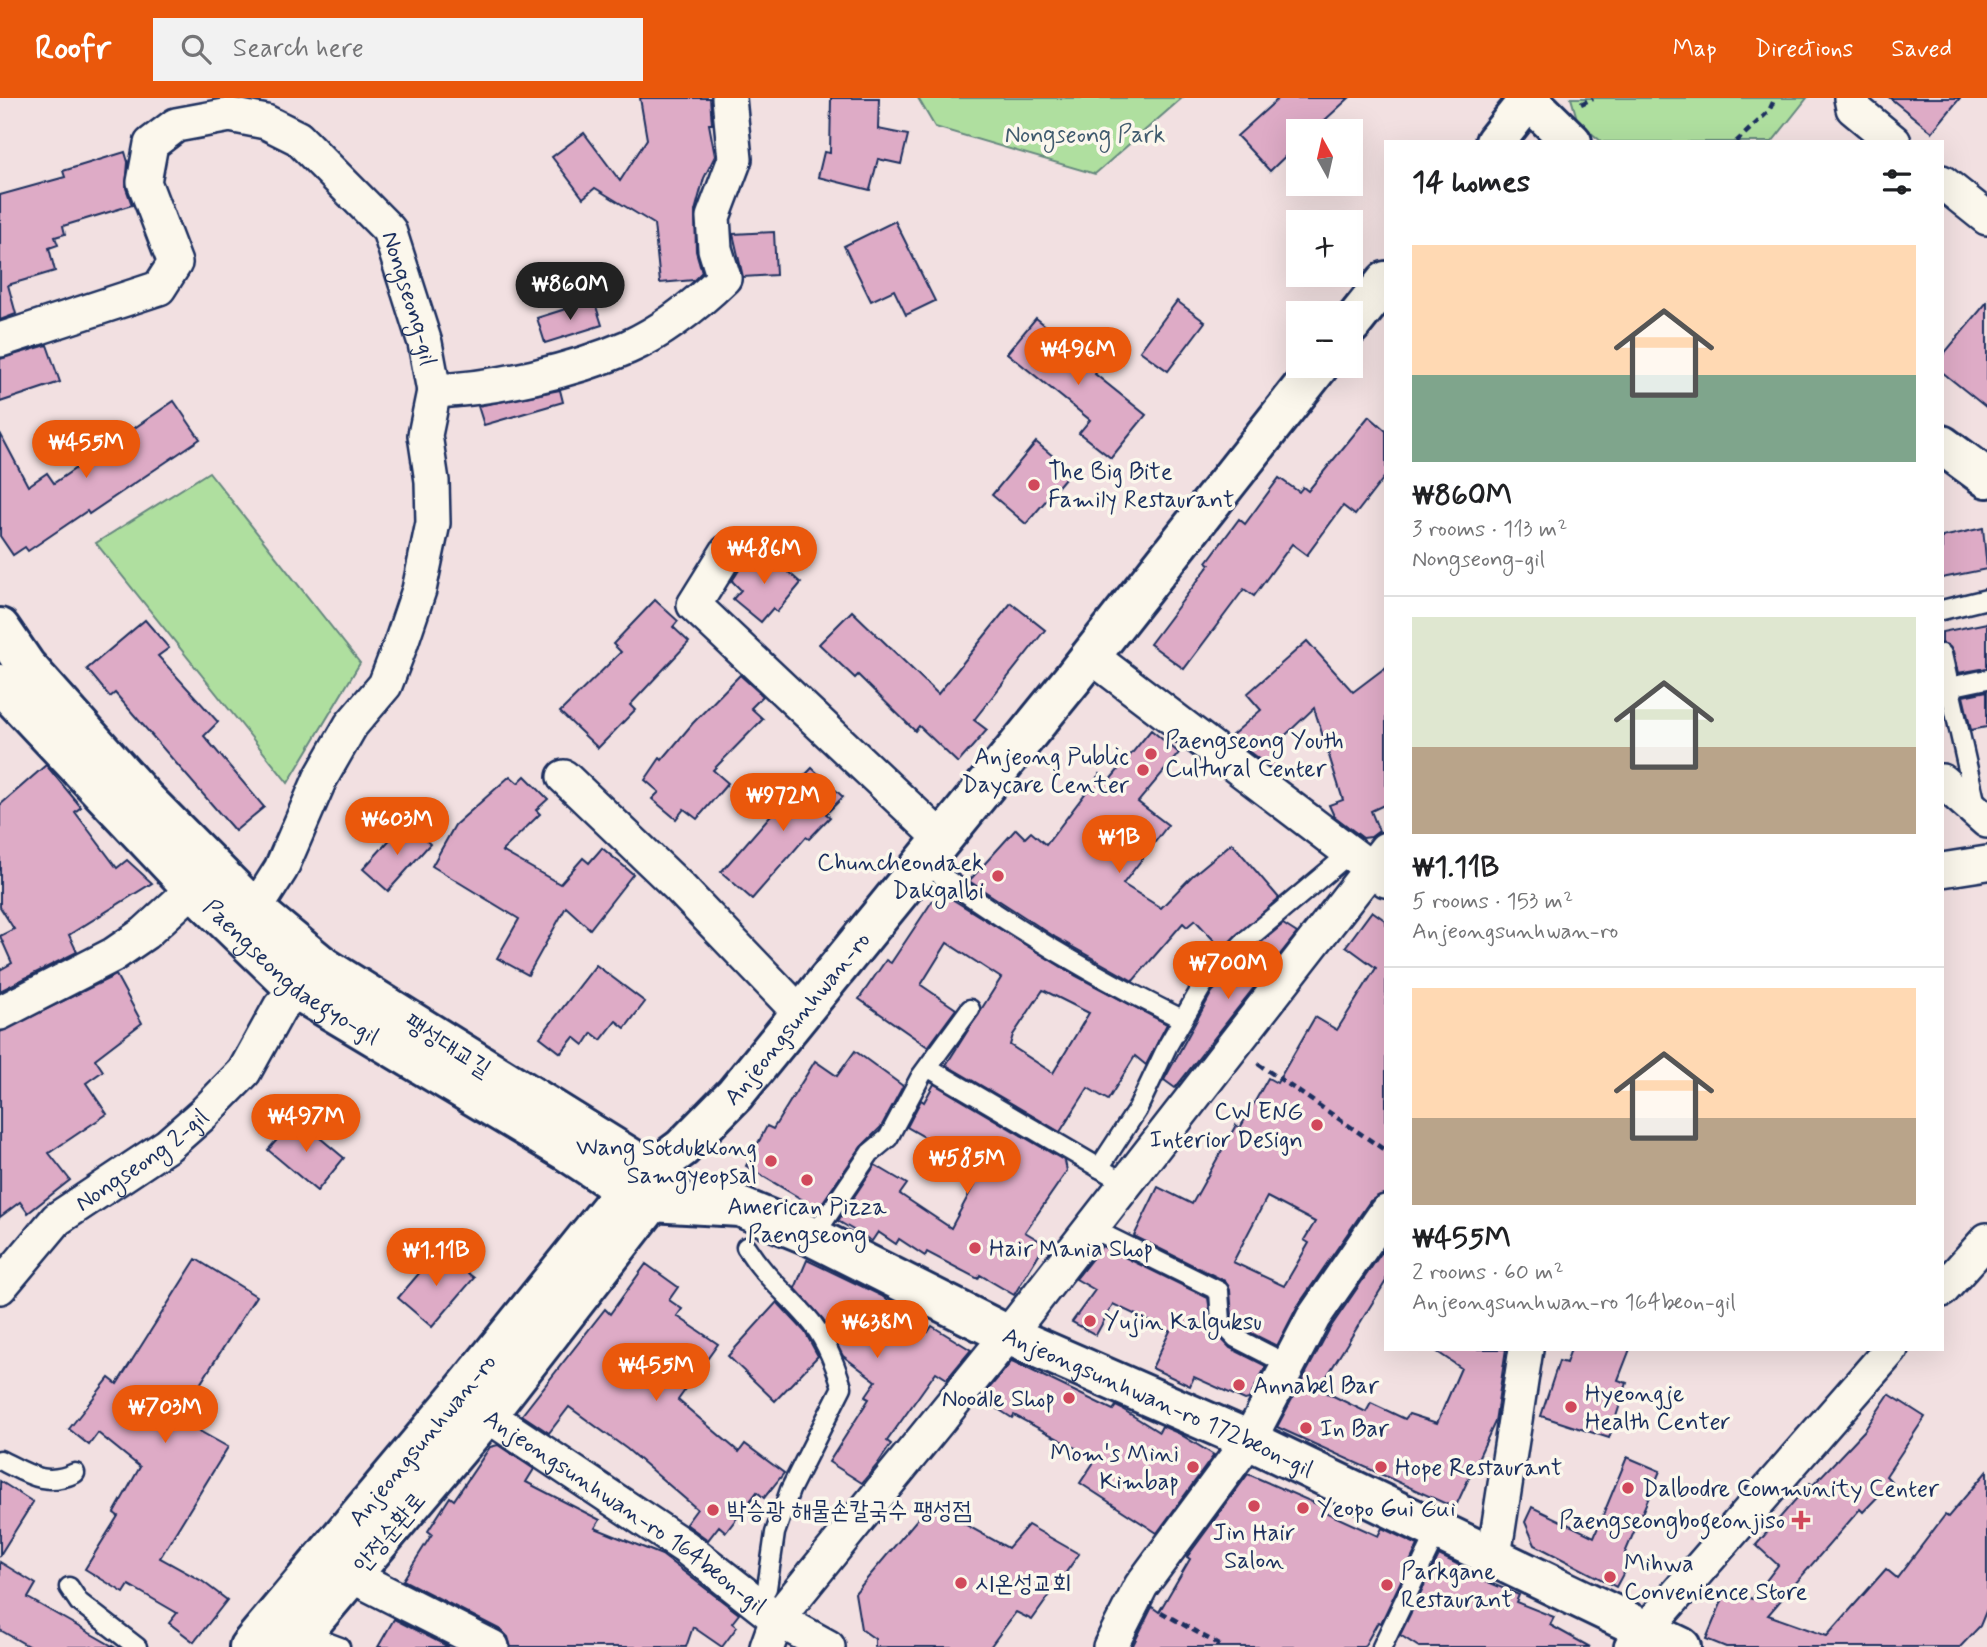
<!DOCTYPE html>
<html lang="en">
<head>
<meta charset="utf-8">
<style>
  :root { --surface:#fff; --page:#f2f2f2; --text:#202124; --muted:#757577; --line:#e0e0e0; --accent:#ea580c }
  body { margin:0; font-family:Mynerve,"Poor Story",sans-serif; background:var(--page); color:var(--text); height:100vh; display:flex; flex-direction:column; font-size:26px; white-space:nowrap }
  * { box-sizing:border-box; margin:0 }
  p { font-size:23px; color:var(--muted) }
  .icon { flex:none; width:38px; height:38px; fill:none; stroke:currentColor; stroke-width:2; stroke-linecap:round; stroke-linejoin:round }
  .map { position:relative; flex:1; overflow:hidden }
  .sheet { position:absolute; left:1384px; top:42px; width:560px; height:1211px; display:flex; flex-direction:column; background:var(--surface); border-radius:0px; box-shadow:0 7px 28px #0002 }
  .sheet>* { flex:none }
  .needle { width:46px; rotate:352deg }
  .fabs { position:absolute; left:1286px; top:21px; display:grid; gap:14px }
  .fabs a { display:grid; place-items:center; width:77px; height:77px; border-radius:0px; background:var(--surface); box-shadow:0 7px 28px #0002; font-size:35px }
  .price { position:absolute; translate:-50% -60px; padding:0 16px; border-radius:24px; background:var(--accent); color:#fff; font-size:23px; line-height:46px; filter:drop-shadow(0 2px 4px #0008) }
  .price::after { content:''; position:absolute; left:50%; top:42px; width:21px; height:16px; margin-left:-10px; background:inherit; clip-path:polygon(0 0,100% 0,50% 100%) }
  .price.active { background:#222; color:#fff }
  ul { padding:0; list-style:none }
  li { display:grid; align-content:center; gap:14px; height:371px; padding:0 28px }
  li+li { border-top:2px solid var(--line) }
  li span { display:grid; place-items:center; height:217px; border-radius:0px; color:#555 }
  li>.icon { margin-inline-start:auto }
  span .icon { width:126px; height:126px; fill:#fffc; stroke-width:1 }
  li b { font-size:30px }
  h2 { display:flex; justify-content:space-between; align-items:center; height:84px; padding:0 28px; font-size:30px }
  header { display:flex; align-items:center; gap:42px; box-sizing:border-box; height:98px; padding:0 35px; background:var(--accent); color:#fff }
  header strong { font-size:33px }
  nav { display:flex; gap:38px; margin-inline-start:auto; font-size:24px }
  .search { width:490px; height:63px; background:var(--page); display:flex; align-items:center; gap:18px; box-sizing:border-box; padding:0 24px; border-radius:0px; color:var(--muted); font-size:26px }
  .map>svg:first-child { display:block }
</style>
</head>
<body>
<header>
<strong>Roofr</strong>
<div class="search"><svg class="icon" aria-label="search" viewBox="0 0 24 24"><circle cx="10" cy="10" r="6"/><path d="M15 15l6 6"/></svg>Search here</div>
<nav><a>Map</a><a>Directions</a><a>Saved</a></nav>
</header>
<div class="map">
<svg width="1987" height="1549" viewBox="0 0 1987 1549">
  <rect width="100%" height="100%" fill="#f2e0e1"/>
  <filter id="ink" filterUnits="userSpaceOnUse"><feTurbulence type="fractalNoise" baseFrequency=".0143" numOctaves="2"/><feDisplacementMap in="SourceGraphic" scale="14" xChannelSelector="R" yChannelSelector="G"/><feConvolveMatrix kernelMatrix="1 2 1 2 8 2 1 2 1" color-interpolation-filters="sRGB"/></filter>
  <g filter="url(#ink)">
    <g fill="#afdf9f" stroke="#65877e" stroke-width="2">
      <path d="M918,0H1182L1095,76L935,29Z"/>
      <path d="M1571,0H1807L1772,44H1602L1578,24Z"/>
      <path d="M209,374L360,565L288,685L96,445Z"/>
    </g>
    <g fill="#deabc6" stroke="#1b2f5e" stroke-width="2" fill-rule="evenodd">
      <path d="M640,0H710L712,26H709L715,58L704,80L695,113L696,153L702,174L694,182L660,185L654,126L595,90L583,100L552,59L584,35L620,83L647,41Z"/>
      <path d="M831,0H879L878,31L908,37L901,66L878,61L870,92L818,79L824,54L830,55Z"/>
      <path d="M1279,0H1349L1313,33H1298V46L1270,73L1237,38Z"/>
      <path d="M1890,0H1960L1932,34Z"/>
      <path d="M125,54L128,64L126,90L132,107L63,128L65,136L55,139L58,147L49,150L55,173L8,187L16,216L0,222V97L65,79L63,73Z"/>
      <path d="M895,123L935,203L906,217L894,192L871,203L844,148Z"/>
      <path d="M774,134L776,177L743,179L733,136Z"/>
      <path d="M594,202L602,227L545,245L537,220Z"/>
      <path d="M1177,203L1205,224L1168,273L1140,253Z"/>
      <path d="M1987,204V310L1942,274V258Z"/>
      <path d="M1036,220L1099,271L1095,276L1146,317L1111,360L1079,335L1090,322L1007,255Z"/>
      <path d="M47,247L60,284L0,304V261Z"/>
      <path d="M560,292L563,304L484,327L478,308Z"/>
      <path d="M174,303L200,341L89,416L87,413L28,453L25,449L13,457L0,438V335L28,388L47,375L54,385Z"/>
      <path d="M1369,318L1386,333V377L1355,417L1343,408L1307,457L1292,446L1254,498L1244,491L1184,571L1150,546L1210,466L1207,464L1239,421L1245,426L1279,380L1299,394L1303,389L1308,393Z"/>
      <path d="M1036,344L1071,373L1026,426L992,397Z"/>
      <path d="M1983,430L1987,471L1942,480V439Z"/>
      <path d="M750,455L763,466L770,458L801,485L777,514L773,510L761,524L733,501L741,492L732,483Z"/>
      <path d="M655,502L678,523L673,529L689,544L630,607L635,612L598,650L560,614L621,554L613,546Z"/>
      <path d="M1011,505L1045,532L974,622L987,632L958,665L919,628L915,633L858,577L855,580L819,546L852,513L938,596Z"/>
      <path d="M145,522L169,550L158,558L218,624L204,638L264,709L235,733L115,595L110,599L87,571Z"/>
      <path d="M1987,525V570L1958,575L1953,553L1942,545V534Z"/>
      <path d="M1307,543L1353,594L1386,569V706L1371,713L1379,733L1371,739L1363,740L1334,718L1329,707L1343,702L1314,610L1274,648L1277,668L1273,672L1230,639L1261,612L1247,596Z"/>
      <path d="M740,577L763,598L751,610L763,621L713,672L728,685L697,721L684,711L676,721L652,701L659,694L645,682L660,660L662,662L693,625Z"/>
      <path d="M1987,593V629L1971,632L1963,598Z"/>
      <path d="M1151,632L1179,655L1138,704L1168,727L1123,786L1161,810L1192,778L1232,745L1279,800L1222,851L1195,822L1187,829L1183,825L1133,883L1055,839L969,783L1016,731L1025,740L1031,734L1046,747L1100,676L1109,683Z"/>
      <path d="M46,667L81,709L75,714L117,770L127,762L152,785L69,837L77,854L0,893V872L12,865L0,838L14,831L0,809V707Z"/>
      <path d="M812,670L843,699L826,716L830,719L809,741L806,739L752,801L721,774L777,710L775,708Z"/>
      <path d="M510,678L518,685L525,678L548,701L536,712L540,716L502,753L560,786L583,760L589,765L602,750L633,776L590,831L566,809L528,877L497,860L519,821L432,768L455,727Z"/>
      <path d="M406,724L430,746L388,793L363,771Z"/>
      <path d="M939,793L1076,878L1167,926L1146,967L1135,958L1108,1002L1088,990L1060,1034L946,967L1001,880L947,845L921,887L956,911L928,949L859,901L886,862L891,865ZM1043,892L1089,915L1053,975L1010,947L1013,937Z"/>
      <path d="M1372,813L1386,823V1095L1370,1103L1297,1209L1277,1248L1243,1231L1232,1219L1230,1192L1225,1183L1134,1138L1158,1089L1192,1106L1236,1027L1240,1030L1268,980L1277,985L1315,919L1337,932L1376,870L1346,848ZM1267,1099L1315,1124L1304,1142L1309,1145L1284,1188L1233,1164Z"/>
      <path d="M1283,826L1297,835L1175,990L1164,982L1212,894L1252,852Z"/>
      <path d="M596,867L645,904L625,930L616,923L601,942L592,935L584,947L574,939L561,955L540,939Z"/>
      <path d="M116,877L142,925L95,961L103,973L86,985L107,1016L49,1055L70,1082L28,1115L20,1104L0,1119V934Z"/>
      <path d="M855,953L903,988L881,1029L861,1049L818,1111L746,1068L767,1028L773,1031L815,963L837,978Z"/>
      <path d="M934,986L1065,1063L1067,1073L1025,1134L1045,1146L1014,1197L980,1177L978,1181L927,1154L925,1158L899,1141L896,1146L878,1134L872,1143L838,1123L875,1067L907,1086L900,1096L951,1130L982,1072L907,1029L921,1002L924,1004Z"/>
      <path d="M296,1020L344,1060L317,1093L268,1052Z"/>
      <path d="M1102,1148L1208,1200L1213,1232L1230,1250L1266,1268L1249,1301L1245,1302L1194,1279L1190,1288L1152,1270L1170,1233L1113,1206L1096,1237L1072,1224L1095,1192L1076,1181Z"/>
      <path d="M1386,1148V1183L1319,1291L1366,1314L1371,1305L1405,1321L1409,1316L1437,1325L1461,1270L1433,1251H1506L1495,1324L1455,1410L1277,1329L1330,1230Z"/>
      <path d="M439,1152L474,1180L432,1229L398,1200Z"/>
      <path d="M196,1161L256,1198L178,1321L228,1349L160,1460L202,1483L227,1502L194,1544L169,1525L177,1515L129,1487L124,1495L85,1471L118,1418L114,1415L140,1369L98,1335L89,1347L69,1331L109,1280L117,1286Z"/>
      <path d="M807,1162L882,1198L928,1234L932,1228L971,1252L947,1281L936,1274L887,1343L891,1346L877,1367L862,1385L829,1364L869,1301L865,1299L876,1283L843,1258L823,1221L795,1190Z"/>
      <path d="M646,1166L678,1189L669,1202L682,1211L677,1218L718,1246L678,1302L739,1354L745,1346L784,1375L764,1400L757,1394L726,1434L719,1428L708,1442L686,1426L697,1411L627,1351L569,1309L549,1335L522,1317L605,1211L610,1216Z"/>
      <path d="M777,1204L805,1234L818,1258L775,1303L728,1258Z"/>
      <path d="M1571,1251H1630L1618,1282L1627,1285L1609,1340L1541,1318L1559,1263L1566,1265Z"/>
      <path d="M1012,1263L1113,1312L1116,1308L1122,1311L1159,1334L1162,1328L1178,1335L1214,1357L1157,1435L1080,1385L1096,1361L1014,1317L1012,1320L981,1300Z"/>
      <path d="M1889,1296L1925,1319L1886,1378L1892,1384L1863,1414L1860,1411L1768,1517L1827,1538L1886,1471L1897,1480L1945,1417L1948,1419L1987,1373V1511L1980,1528L1960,1549H1726L1706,1541L1727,1491L1752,1501L1778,1467L1756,1447L1810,1385L1813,1387L1864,1333Z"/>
      <path d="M498,1347L534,1371L526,1384L600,1422L595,1430L662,1457L739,1516L732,1525L737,1529L722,1549L693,1529L686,1549H511L508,1539L501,1532L403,1482L432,1436L428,1433L450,1399L454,1402L490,1349Z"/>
      <path d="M1627,1359L1660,1373L1625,1455L1632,1459L1616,1489L1535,1447L1525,1424L1532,1409L1594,1439Z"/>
      <path d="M1248,1376L1326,1410L1325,1414L1378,1438L1382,1430L1418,1447L1381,1525L1378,1524L1364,1549H1132L1152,1509L1159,1514L1190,1461L1187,1459Z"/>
      <path d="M0,1383L33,1404L0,1457Z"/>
      <path d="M939,1412L1008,1450L1028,1427L1079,1456L1032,1522L1016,1514L990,1549H875V1541L861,1531L855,1495L919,1419Z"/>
      <path d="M1439,1457L1477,1476L1476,1479L1519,1497L1516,1504L1554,1519L1550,1527L1590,1549H1419L1400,1537Z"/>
      <path d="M0,1464L36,1486L28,1500L114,1549H30L0,1532Z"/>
      <path d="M394,1521L449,1549H378Z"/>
    </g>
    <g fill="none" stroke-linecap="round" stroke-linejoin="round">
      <g stroke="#1b2f5e" stroke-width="23">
        <g id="lane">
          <path d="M1942,512L1987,501"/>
          <path d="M1942,556L1976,707"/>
          <path d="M1949,589L1987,581"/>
          <path d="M923,764C1005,826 1090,876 1182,921"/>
          <path d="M929,970L1125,1085"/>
          <path d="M1099,1070L1137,1012L1168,947L1203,887L1244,844L1350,755"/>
          <path d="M1091,1130L1219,1193L1221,1224L1236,1240L1279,1262L1294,1257"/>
          <path d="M813,1139L870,1055L888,1040L921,978L970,911"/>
          <path d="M746,1149C765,1179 785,1194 808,1220C824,1238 835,1266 842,1289L790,1392L775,1435L767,1490L757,1504"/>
          <path d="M0,1362C28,1376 45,1389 75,1375"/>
          <path d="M69,1489L79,1504L137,1549"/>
          <path d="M303,1535L340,1549"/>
          <path d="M1382,1549L1438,1432"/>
        </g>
      </g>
      <g stroke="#1b2f5e" stroke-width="38">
        <g id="street">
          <path d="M1851,0L1853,10L1894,44"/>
          <path d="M1942,84L1987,120"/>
          <path id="s1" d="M0,242L159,190L175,165L144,84L151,46L176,27L230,17L266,24L298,40L389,132L425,245L434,293C494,291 573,273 628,249C664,233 696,207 724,180L715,151L713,119L735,61L729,0"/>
          <path d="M727,454L694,507L942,741"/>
          <path d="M1091,558L1386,782"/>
          <path d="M564,679L679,789L799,914"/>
          <path d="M1942,683L1987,723"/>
          <path d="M1942,772L1987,765"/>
          <path d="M236,828L255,812L281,771L320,681L351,627L385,587L400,548L419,492L433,425L432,383L425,337L434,293"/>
          <path d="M0,915L113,857L145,835L193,791"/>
          <path id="s2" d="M0,1189L57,1121L168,1047L203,1016L244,974L280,909L297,892"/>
          <path d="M1942,1192L1987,1142"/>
          <path id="s3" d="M466,1303L685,1449L777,1521L828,1549"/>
          <path d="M1494,1458L1526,1251"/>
          <path d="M352,1478L492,1549"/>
          <path d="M767,1549L777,1521L1008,1237L1386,751"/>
          <path d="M1110,1549L1141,1488L1249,1342L1313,1220L1386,1114"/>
          <path d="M1631,1549L1891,1251"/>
        </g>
      </g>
      <g stroke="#1b2f5e" stroke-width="44">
        <g id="secondary">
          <path d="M1529,2L1572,44"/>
          <path d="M1495,44L1530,0"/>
          <path d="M1351,227L1386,183"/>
          <path d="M1942,347L1987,380"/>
          <path d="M0,530L26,568L144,700L255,812L324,869L669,1084"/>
          <path id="s4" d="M0,586L193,791L297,892L566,1053L625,1092L651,1104L740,1109L813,1139L1008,1237L1249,1342L1681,1549"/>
          <path id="s5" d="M249,1549L459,1298L625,1092L682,1050L735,996L1074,579L1319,268"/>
          <path d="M291,1549L486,1318L666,1086"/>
        </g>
      </g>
      <g stroke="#1b2f5e" stroke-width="4.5" stroke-dasharray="7 5" stroke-linecap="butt">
        <path d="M1581,6L1593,0"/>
        <path d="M1736,44L1769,13L1775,0"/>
        <path d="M0,170H1"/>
        <path d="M1258,966L1386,1053"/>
        <path d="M1161,1514L1223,1549"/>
      </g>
      <use href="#lane" stroke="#fbf7ec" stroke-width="18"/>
      <use href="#street" stroke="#fbf7ec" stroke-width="33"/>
      <use href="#secondary" stroke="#fbf7ec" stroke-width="38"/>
    </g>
  </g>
  <g fill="#d1495b" stroke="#fbf7ec" stroke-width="2.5">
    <circle cx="1034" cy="387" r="7"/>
    <circle cx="1151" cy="656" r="7"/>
    <circle cx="1143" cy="672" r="7"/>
    <circle cx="998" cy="778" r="7"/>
    <circle cx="1317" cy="1027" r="7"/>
    <circle cx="771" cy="1063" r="7"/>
    <circle cx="807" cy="1082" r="7"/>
    <circle cx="975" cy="1150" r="7"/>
    <circle cx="1090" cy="1223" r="7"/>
    <circle cx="1239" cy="1287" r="7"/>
    <circle cx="1069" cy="1300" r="7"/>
    <circle cx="1571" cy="1309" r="7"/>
    <circle cx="1306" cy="1330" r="7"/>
    <circle cx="1193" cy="1369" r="7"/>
    <circle cx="1381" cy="1369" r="7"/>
    <circle cx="1628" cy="1390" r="7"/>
    <circle cx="1254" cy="1408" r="7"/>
    <circle cx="1303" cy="1410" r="7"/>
    <circle cx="713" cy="1412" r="7"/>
    <path d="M1797.5 1411.5h7v7h7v7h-7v7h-7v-7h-7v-7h7z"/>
    <circle cx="1610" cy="1479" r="7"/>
    <circle cx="961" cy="1485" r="7"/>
    <circle cx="1387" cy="1487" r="7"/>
  </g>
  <g text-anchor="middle" stroke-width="7" stroke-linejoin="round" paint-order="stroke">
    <g font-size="24" fill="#405b6e" stroke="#fbf7ec">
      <text x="1085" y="44">Nongseong Park</text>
    </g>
    <g font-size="24" fill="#1b2f5e" stroke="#fbf7ec">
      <text dy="8" stroke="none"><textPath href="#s1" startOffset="682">Nongseong-gil</textPath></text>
      <text dy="8" stroke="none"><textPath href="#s4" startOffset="411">Paengseongdaegyo-gil</textPath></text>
      <text dy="8" stroke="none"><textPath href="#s5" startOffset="836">Anjeongsunhwan-ro</textPath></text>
      <text transform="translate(448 947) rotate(32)" y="8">팽성대교길</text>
      <text dy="8" stroke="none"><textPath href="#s2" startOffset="192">Nongseong 2-gil</textPath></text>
      <text dy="8" stroke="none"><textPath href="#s4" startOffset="1390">Anjeongsunhwan-ro 172beon-gil</textPath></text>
      <text dy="8" stroke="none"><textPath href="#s5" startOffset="270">Anjeongsunhwan-ro</textPath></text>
      <text dy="8" stroke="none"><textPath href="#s3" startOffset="194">Anjeongsunhwan-ro 164beon-gil</textPath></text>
      <text transform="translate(389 1434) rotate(-50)" y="8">안정순환로</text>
    </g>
    <g font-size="24" fill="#1b2f5e" stroke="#fbf7ec" text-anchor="start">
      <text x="1048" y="381">The Big Bite<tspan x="1048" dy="28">Family Restaurant</tspan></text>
      <text x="1165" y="650">Paengseong Youth<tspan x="1165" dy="28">Cultural Center</tspan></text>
      <text x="1129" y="666" text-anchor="end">Anjeong Public<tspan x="1129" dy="28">Daycare Center</tspan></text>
      <text x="984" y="772" text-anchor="end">Chuncheondaek<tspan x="984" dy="28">Dakgalbi</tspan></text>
      <text x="1303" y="1021" text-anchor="end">CW ENG<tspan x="1303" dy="28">Interior Design</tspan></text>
      <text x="757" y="1057" text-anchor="end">Wang Sotdukkong<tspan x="757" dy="28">Samgyeopsal</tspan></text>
      <text x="807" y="1116" text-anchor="middle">American Pizza<tspan x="807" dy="28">Paengseong</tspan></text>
      <text x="989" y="1158">Hair Mania Shop</text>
      <text x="1104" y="1231">Yujin Kalguksu</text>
      <text x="1253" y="1295">Annabel Bar</text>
      <text x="1585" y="1303">Hyeongje<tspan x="1585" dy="28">Health Center</tspan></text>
      <text x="1055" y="1308" text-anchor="end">Noodle Shop</text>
      <text x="1320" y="1338">In Bar</text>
      <text x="1179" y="1363" text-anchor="end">Mom's Mini<tspan x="1179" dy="28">Kimbap</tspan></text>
      <text x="1395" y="1377">Hope Restaurant</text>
      <text x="1642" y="1398">Dalbodre Community Center</text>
      <text x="1317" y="1418">Yeopo Gui Gui</text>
      <text x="727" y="1420">박승광 해물손칼국수 팽성점</text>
      <text x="1785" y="1430" text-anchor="end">Paengseongbogeonjiso</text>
      <text x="1254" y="1442" text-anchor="middle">Jin Hair<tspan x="1254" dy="28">Salon</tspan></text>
      <text x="1624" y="1473">Mihwa<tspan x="1624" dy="28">Convenience Store</tspan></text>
      <text x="1401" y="1481">Parkgane<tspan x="1401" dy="28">Restaurant</tspan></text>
      <text x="975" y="1493">시온성교회</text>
    </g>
  </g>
</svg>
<div class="fabs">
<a><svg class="needle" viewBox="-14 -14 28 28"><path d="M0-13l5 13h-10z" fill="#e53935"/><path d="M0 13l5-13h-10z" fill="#757577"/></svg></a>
<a>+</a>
<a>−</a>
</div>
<b class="price active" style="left:570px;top:224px">₩860M</b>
<b class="price" style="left:1078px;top:289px">₩496M</b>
<b class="price" style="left:86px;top:382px">₩455M</b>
<b class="price" style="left:764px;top:488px">₩486M</b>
<b class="price" style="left:783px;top:735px">₩972M</b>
<b class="price" style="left:397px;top:759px">₩603M</b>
<b class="price" style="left:1119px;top:777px">₩1B</b>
<b class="price" style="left:1228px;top:903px">₩700M</b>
<b class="price" style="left:306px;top:1056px">₩497M</b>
<b class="price" style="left:967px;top:1098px">₩585M</b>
<b class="price" style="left:436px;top:1190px">₩1.11B</b>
<b class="price" style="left:877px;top:1262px">₩638M</b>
<b class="price" style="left:656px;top:1305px">₩455M</b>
<b class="price" style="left:165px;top:1347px">₩703M</b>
<section class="sheet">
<h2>14 homes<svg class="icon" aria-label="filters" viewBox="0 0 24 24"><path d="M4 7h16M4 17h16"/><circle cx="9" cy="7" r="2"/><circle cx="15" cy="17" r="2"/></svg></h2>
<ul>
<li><span style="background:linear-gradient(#ffd9b3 60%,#7fa58c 0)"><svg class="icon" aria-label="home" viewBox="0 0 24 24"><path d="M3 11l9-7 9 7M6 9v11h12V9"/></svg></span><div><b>₩860M</b><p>3 rooms · 113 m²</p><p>Nongseong-gil</p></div></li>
<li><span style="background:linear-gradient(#dfe7d0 60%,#b9a48a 0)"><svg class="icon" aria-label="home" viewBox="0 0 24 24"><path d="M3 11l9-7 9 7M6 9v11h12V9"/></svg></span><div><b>₩1.11B</b><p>5 rooms · 153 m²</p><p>Anjeongsunhwan-ro</p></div></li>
<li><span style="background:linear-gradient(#ffd9b3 60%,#b9a48a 0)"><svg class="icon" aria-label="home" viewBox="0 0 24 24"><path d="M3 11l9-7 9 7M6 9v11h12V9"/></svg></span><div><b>₩455M</b><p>2 rooms · 60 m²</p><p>Anjeongsunhwan-ro 164beon-gil</p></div></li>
</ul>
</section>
</div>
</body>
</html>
